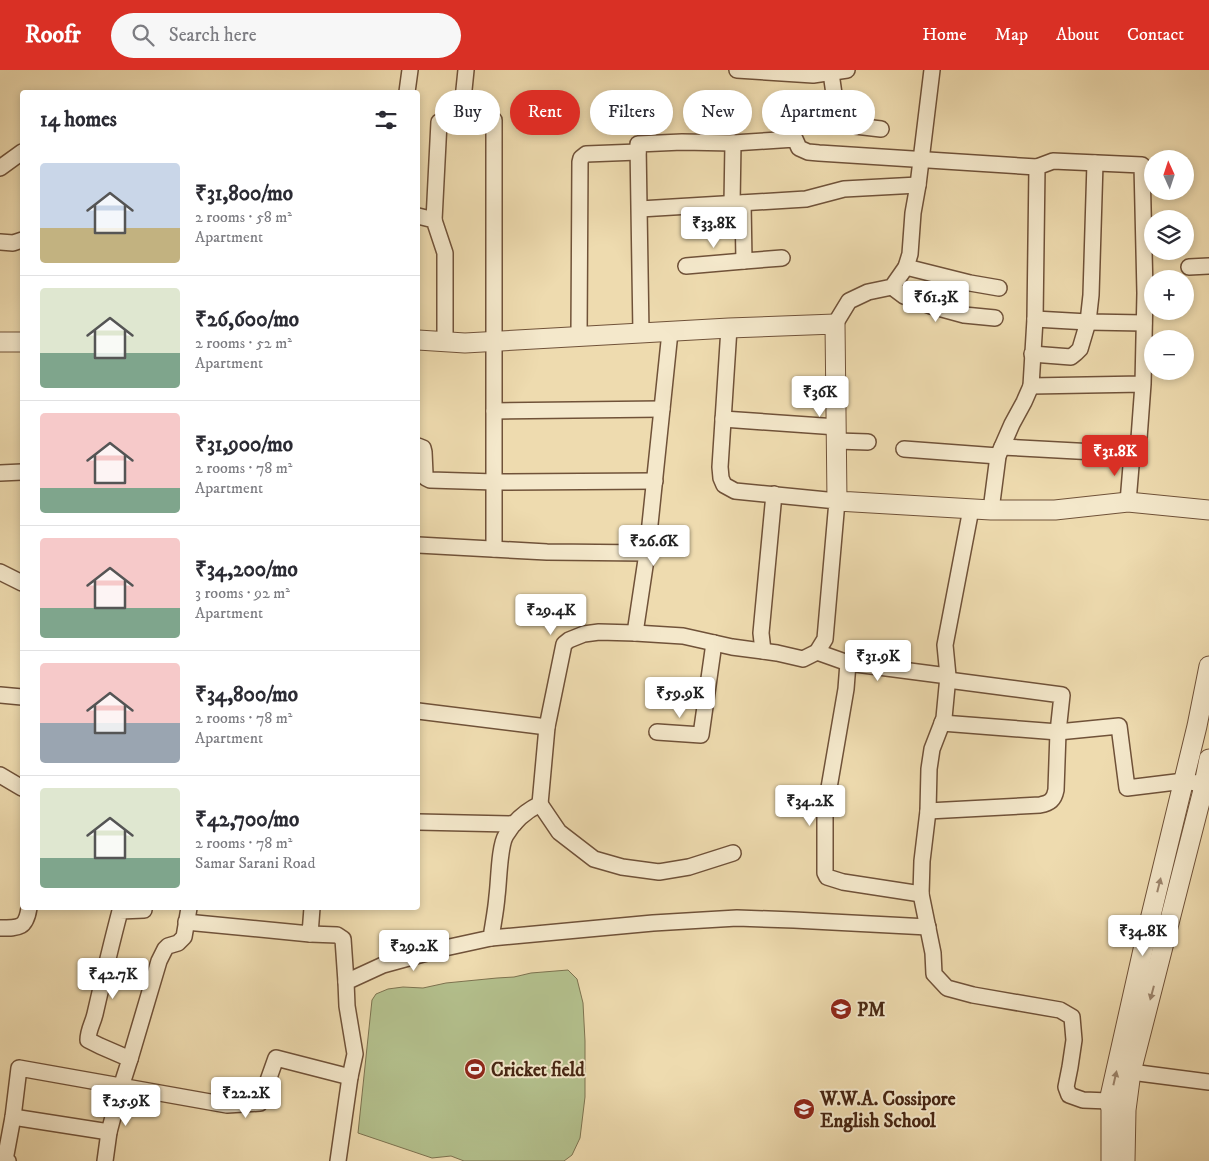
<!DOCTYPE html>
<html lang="en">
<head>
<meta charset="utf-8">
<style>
  :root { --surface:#fff; --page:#f7f7f7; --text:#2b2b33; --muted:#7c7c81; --line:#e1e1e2; --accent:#d93025 }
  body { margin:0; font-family:"IM FELL DW Pica",serif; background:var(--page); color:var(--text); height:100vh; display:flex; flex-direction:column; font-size:19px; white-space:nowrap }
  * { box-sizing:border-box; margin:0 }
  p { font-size:16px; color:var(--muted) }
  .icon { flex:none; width:28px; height:28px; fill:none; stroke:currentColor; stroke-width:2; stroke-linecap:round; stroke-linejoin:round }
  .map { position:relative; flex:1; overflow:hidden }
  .sheet { position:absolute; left:20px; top:20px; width:400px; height:820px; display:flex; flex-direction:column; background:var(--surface); border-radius:5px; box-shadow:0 2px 8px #0003 }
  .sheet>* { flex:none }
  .guide { position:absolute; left:435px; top:20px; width:475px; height:45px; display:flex; gap:10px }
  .needle { width:32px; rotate:357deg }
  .fabs { position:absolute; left:1144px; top:80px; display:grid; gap:10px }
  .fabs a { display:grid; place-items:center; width:50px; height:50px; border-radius:50%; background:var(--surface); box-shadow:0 2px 8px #0003; font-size:25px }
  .price { position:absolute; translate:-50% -42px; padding:0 11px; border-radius:5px; background:#fff; color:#222; font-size:16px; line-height:32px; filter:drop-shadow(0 1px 2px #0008) }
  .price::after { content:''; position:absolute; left:50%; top:30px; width:15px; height:11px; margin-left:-8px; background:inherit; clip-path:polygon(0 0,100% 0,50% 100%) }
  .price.active { background:var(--accent); color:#fff }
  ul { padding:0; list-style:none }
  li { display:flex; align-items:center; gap:15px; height:125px; padding:0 20px }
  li+li { border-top:1px solid var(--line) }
  li span { display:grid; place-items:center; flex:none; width:140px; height:100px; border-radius:5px; color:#555 }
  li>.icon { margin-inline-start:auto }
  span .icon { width:60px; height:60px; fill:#fffc; stroke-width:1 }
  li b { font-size:21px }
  h2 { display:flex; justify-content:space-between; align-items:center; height:60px; padding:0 20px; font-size:21px }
  .pill { padding:0 18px; border-radius:22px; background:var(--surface); box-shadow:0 2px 8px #0003; font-size:18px; line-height:45px }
  .pill.active { background:var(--accent); color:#fff }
  header { display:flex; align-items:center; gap:30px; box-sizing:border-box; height:70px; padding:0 25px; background:var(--accent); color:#fff }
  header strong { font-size:24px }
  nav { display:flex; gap:28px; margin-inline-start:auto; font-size:18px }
  .search { width:350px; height:45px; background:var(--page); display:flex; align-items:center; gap:12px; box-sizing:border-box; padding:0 18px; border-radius:28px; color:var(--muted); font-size:19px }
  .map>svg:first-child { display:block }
</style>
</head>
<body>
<header>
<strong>Roofr</strong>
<div class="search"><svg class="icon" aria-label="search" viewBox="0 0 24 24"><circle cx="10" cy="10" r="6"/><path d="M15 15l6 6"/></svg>Search here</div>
<nav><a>Home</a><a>Map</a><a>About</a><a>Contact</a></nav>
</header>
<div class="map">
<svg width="1209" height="1091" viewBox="0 0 1209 1091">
  <rect width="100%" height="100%" fill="#eedbaf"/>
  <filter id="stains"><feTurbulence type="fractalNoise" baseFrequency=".004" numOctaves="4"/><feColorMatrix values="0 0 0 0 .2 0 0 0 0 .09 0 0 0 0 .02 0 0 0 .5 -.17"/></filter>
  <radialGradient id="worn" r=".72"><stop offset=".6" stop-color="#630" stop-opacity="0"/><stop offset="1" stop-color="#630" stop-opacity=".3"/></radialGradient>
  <path fill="#b4c18e" stroke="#7d7350" d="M568,900L577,909L583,933L585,971V1027L580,1068L572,1085L564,1091H464L451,1086L432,1088L358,1063L372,930L376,924L388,919L403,917L423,918L446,913L497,908L514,907L531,903Z"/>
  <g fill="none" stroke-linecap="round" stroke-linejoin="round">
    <g stroke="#705239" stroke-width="18">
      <g id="minor">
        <path d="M466,0L461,49L494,50V479"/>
        <path d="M737,0L813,5L847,0"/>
        <path d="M831,3L834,24L840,47L855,56L881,59"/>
        <path d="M407,22L410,0"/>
        <path d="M0,98L22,82"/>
        <path d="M743,133L744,191L782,188"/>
        <path d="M732,134L733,73"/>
        <path d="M640,139L806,129L844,119L918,115"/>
        <path d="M418,146L434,150L445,183V272"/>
        <path d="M434,150L439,52"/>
        <path d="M0,172L13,173L22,170"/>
        <path d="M686,196L744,191"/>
        <path d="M906,197L970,213L999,218"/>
        <path d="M1189,197L1209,196"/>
        <path d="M892,217L904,226L931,236L964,245L995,248"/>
        <path d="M1035,249L1088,252L1144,253"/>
        <path d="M835,254L849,231L868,222L892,217L906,197L910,184L913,143L918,115L932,0"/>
        <path d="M641,264L638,74L682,72L733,73L795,69L799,78L808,82L819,83L1037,97"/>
        <path d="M579,267L580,92L581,88L586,84L638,82"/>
        <path d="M1032,284L1071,287L1076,283L1080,279L1088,252L1091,225L1095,93"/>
        <path d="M494,341L662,339"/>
        <path d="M723,349L837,357"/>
        <path d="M837,371L868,372"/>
        <path d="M418,376L423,378L424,382L425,404L426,408L430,410L495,412L655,411"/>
        <path d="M1002,377L1132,384H1136L1138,382L1143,314L1031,316L1035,249L1037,97L1053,91L1142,95L1145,223L1143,314"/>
        <path d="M904,379L998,386"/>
        <path d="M0,403L22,402"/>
        <path d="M1128,432L1132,384"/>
        <path d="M971,439L945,575L948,606L944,648L932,679L929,699L928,741L922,791L921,824L933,883L934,904L947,918L973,925L1060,940L1072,947L1074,970L1070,997L1066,1017L1069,1025L1083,1030L1109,1031L1120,1033"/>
        <path d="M991,440L998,386L1012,354L1024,332L1031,316"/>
        <path d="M418,475L547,482L647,483L670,262"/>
        <path d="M0,502L22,513"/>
        <path d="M635,563L647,483"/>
        <path d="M763,581L761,563L774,424"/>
        <path d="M817,582L848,593L948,606"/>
        <path d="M848,593L846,619L825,741V803L827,807L843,812L921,824"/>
        <path d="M0,625L22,627"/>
        <path d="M418,641L547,657"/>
        <path d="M942,653L1058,662L1119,656L1127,718L1184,711L1209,715"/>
        <path d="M657,662L701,665L714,573"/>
        <path d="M0,705L22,718"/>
        <path d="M540,734L559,762L594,789L622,797L659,802L689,797L733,783"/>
        <path d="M928,741L1040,735C1050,733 1054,730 1056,720L1058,662L1062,625L1009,618L948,610"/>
        <path d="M418,752L514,754"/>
        <path d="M186,852L310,864L312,838"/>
        <path d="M0,858C20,858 26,858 29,838"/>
        <path d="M310,864L337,865L343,869L346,912"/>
        <path d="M491,868L653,853L737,848L794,850L928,857"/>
        <path d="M130,989L159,891L165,879L168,876L178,873L184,867L189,838"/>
        <path d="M1131,1002L1209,1012"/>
        <path d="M13,1047L109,1062"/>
        <path d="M8,1091L5,1090L13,1047L19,998L227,1035L260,1033L276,988L350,1007"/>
        <path d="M105,1091L109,1062L121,1017L130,989L100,976L88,970C88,960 93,953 95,944C103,909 111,875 120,841L144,840V838"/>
        <path d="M338,1091L350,1007L355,984L347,936L346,912L383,895L445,878L491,868C493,854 496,840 497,826C499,812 499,776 506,765C514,751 526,741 540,734L547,657L564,574L569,570L584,564L599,562L635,563L683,566L732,577L777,583L803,589L817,582L825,569L837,431L735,421L724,415L721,408L720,397L729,258"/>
      </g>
    </g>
    <g stroke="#705239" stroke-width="21">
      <g id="tertiary">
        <path d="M418,270L465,273L729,258L835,254L837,431L991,440H1055L1128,432L1209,440"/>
        <path d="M0,272H22"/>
        <path d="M1111,1091V1039L1109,1031L1147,862L1197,656L1209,596"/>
        <path d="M1125,1091L1126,1040L1131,1002L1202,724L1209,689"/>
      </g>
    </g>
    <use href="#minor" stroke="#f4e8cb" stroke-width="15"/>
    <use href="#tertiary" stroke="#f4e8cb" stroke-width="19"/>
  </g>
  <defs><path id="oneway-solid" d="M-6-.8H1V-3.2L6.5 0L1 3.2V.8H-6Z" transform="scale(1.25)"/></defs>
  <g fill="#9d866e">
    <use href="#oneway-solid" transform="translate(1159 815) rotate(-76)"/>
    <use href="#oneway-solid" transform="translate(1152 923) rotate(105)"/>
    <use href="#oneway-solid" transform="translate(1115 1008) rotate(-77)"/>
  </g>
  <defs>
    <g id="school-disc" transform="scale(1.125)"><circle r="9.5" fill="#8f2418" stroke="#f4e8cb"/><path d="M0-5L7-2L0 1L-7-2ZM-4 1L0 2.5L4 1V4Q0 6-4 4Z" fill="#fff"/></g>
    <g id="stadium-disc" transform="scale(1.125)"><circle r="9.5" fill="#8f2418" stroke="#f4e8cb"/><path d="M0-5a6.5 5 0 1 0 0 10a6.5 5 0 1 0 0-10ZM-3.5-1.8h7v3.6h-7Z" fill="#fff"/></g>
  </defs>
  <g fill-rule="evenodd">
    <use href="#school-disc" x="841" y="939"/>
    <use href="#stadium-disc" x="475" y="999"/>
    <use href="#school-disc" x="804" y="1039"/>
  </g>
  <g text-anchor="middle" stroke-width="4" stroke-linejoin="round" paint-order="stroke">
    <g font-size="19" font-weight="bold" fill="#462512" stroke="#f4e8cb" text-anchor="start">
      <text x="857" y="946">PM</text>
      <text x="491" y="1006">Cricket field</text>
      <text x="820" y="1035">W.W.A. Cossipore<tspan x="820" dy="22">English School</tspan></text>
    </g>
  </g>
  <rect width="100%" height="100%" filter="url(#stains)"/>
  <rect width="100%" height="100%" fill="url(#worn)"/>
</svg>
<div class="fabs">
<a><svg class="needle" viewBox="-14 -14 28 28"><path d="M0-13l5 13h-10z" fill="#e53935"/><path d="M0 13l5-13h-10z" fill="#7c7c81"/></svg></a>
<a><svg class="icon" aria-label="layers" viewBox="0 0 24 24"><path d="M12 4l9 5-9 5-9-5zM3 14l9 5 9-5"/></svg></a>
<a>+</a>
<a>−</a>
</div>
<b class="price" style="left:714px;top:179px">₹33.8K</b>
<b class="price" style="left:936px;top:253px">₹61.3K</b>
<b class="price" style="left:820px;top:348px">₹36K</b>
<b class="price active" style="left:1115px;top:407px">₹31.8K</b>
<b class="price" style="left:654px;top:497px">₹26.6K</b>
<b class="price" style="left:551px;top:566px">₹29.4K</b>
<b class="price" style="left:878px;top:612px">₹31.9K</b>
<b class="price" style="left:680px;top:649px">₹59.9K</b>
<b class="price" style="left:810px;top:757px">₹34.2K</b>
<b class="price" style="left:1143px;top:887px">₹34.8K</b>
<b class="price" style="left:414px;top:902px">₹29.2K</b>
<b class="price" style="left:113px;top:930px">₹42.7K</b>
<b class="price" style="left:246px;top:1049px">₹22.2K</b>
<b class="price" style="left:126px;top:1057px">₹25.9K</b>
<div class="guide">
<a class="pill">Buy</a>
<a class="pill active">Rent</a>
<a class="pill">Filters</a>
<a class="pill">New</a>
<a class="pill">Apartment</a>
</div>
<section class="sheet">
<h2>14 homes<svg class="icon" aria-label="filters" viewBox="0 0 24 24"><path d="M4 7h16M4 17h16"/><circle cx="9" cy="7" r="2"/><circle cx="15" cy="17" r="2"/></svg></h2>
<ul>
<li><span style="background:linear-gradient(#c9d6e8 65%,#c2b280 0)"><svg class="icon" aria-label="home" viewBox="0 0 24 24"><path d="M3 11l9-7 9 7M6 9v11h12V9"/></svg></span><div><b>₹31,800/mo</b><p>2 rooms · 58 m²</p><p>Apartment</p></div></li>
<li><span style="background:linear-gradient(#dfe7d0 65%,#7fa58c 0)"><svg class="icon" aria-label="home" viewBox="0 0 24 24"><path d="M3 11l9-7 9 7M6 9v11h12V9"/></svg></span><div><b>₹26,600/mo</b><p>2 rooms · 52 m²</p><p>Apartment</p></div></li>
<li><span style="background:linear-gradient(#f6c9c9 75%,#7fa58c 0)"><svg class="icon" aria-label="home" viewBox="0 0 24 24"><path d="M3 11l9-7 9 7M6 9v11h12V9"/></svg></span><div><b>₹31,900/mo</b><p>2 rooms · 78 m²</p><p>Apartment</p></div></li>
<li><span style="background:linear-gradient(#f6c9c9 70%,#7fa58c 0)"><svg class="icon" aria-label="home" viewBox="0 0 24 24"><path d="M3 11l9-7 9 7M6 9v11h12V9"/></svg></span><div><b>₹34,200/mo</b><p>3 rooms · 92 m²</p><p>Apartment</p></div></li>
<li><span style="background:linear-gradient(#f6c9c9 60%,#9aa5b1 0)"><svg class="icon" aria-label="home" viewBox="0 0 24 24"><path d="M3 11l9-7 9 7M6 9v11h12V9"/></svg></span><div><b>₹34,800/mo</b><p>2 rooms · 78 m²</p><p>Apartment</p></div></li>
<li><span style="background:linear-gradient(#dfe7d0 70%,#7fa58c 0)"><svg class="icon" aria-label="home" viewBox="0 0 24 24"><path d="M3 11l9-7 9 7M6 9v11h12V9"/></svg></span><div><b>₹42,700/mo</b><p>2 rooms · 78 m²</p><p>Samar Sarani Road</p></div></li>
</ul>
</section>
</div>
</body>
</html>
